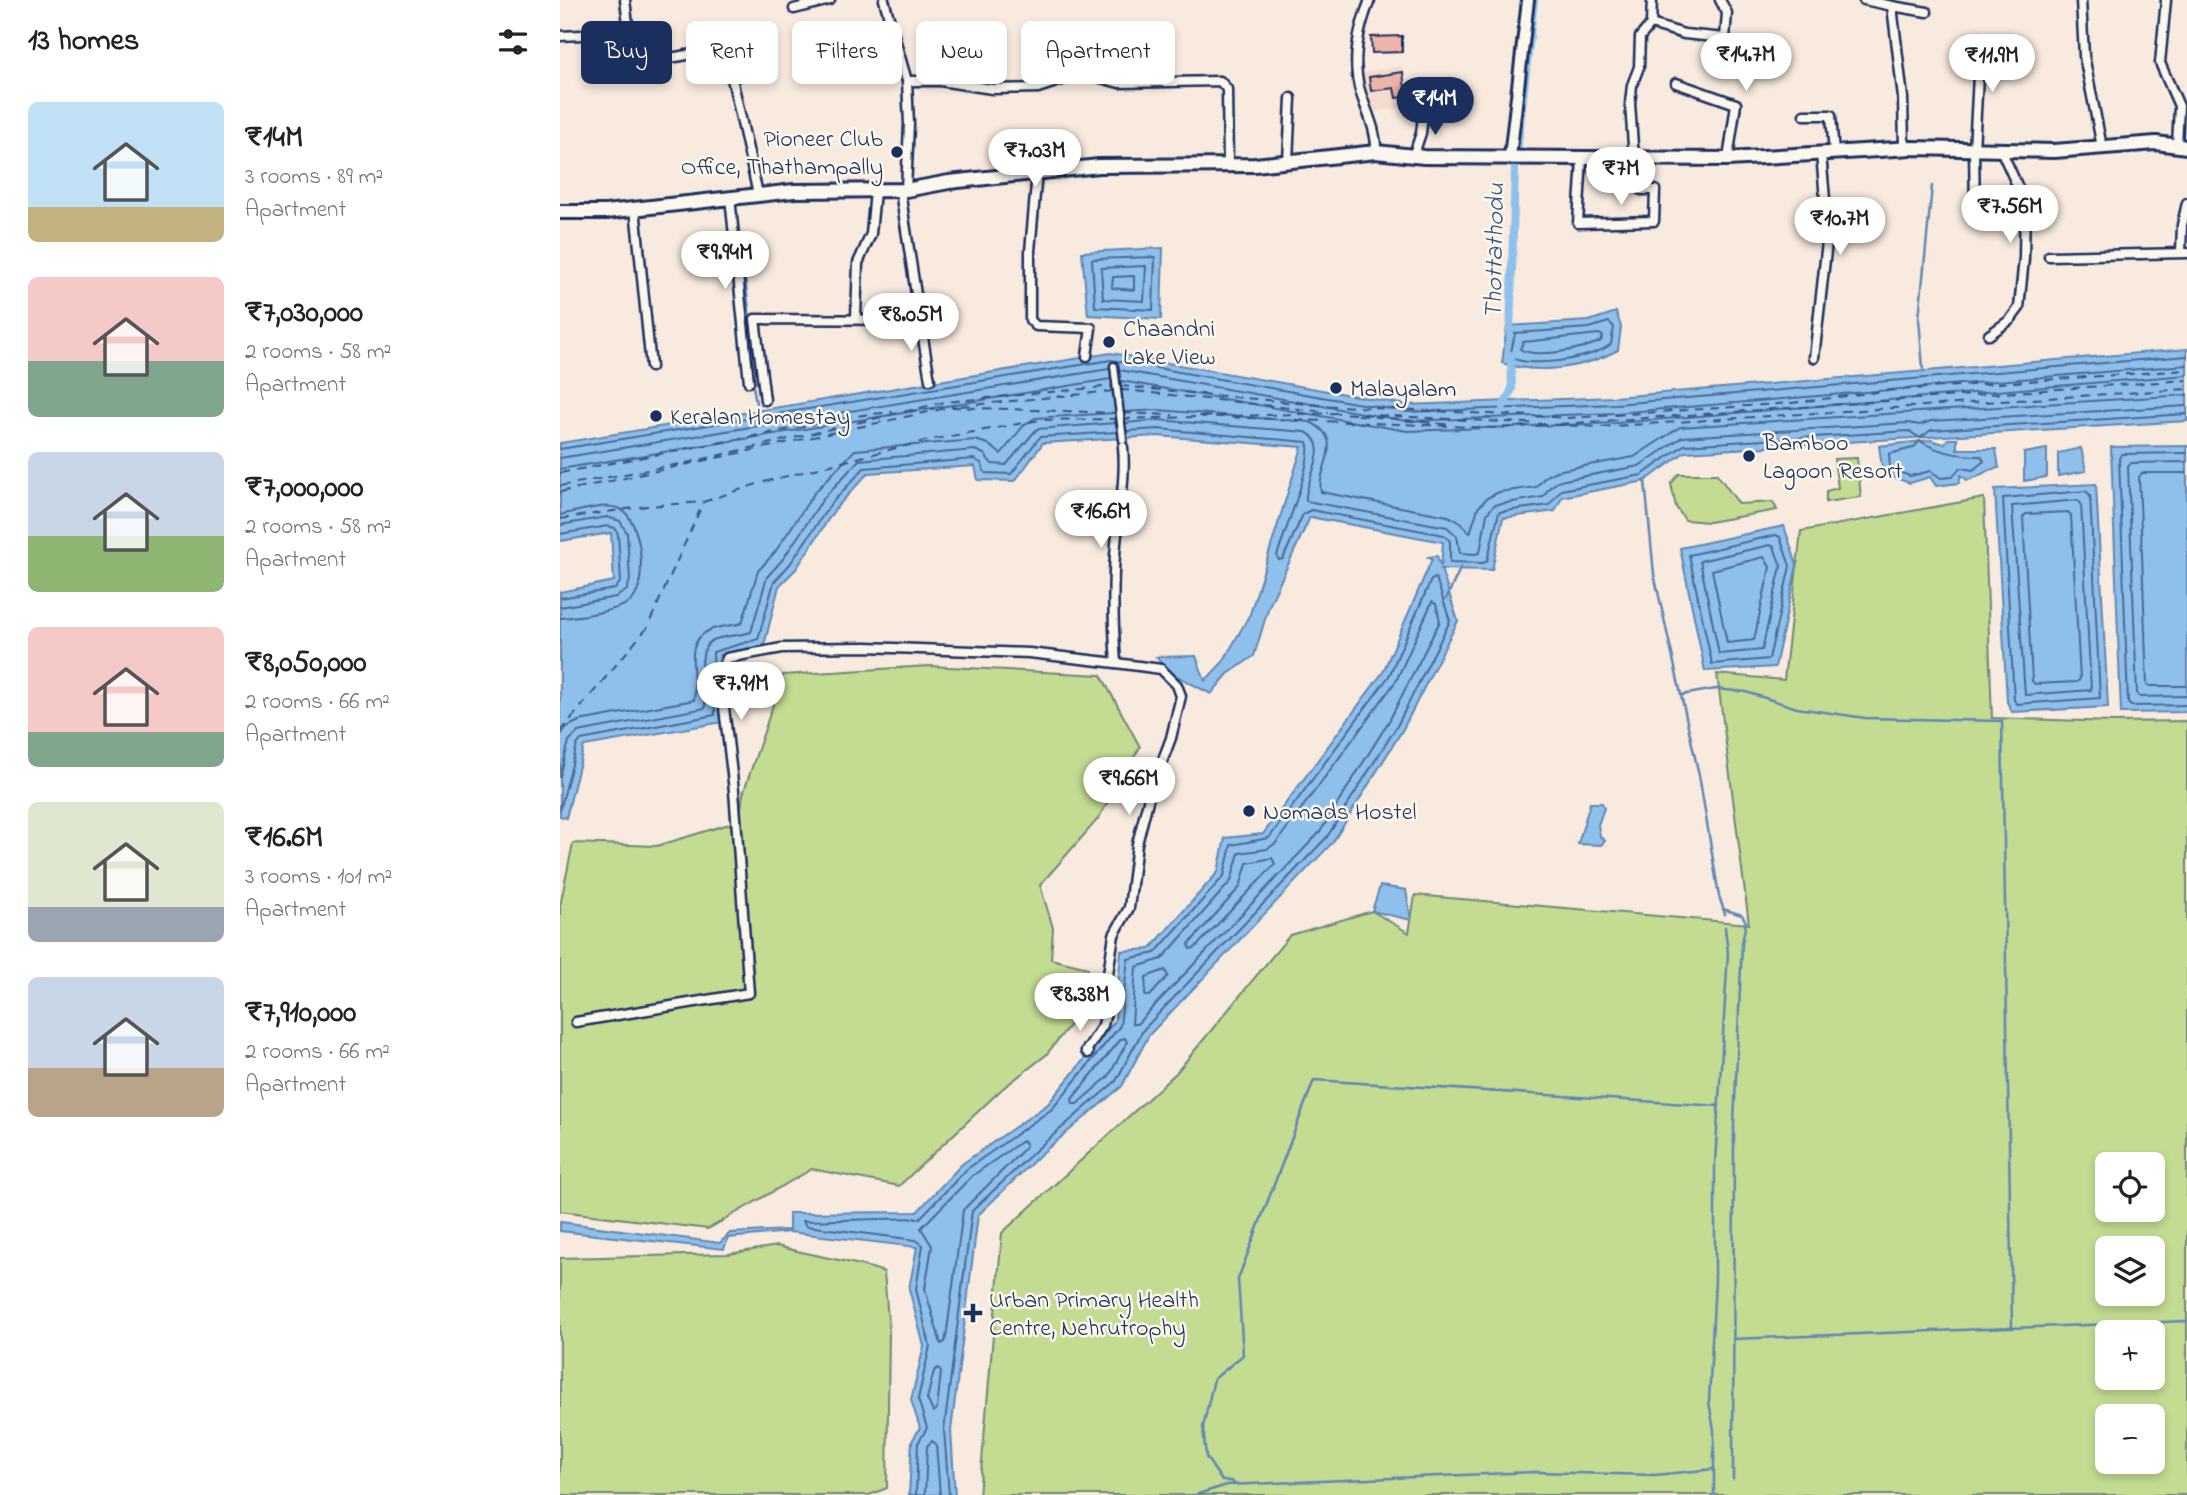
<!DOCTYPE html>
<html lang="en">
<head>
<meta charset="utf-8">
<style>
  :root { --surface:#fff; --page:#f6f6f6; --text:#222; --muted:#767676; --accent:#1b2f5e }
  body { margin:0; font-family:"Indie Flower",sans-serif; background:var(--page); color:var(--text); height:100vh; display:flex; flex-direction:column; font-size:26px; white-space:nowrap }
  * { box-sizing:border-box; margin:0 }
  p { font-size:23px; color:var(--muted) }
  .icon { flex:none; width:38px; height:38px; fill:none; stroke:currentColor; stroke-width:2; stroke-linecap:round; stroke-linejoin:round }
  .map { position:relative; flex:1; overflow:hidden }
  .drawer { display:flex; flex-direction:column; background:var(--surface); width:560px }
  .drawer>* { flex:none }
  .hud { position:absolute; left:21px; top:21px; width:665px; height:63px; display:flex; gap:14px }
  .fabs { position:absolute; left:1535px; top:1152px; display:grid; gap:14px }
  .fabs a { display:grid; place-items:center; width:70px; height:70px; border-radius:10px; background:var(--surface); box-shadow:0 4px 10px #0003; font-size:35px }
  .price { position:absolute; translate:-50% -60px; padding:0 16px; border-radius:24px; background:#fff; color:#222; font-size:23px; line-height:46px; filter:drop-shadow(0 2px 4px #0008) }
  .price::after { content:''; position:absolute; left:50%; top:42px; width:21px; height:16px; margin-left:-10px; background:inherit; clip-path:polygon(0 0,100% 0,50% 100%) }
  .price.active { background:var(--accent); color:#fff }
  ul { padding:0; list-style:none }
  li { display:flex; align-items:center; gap:21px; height:175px; padding:0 28px }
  li span { display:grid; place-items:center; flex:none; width:196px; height:140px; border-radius:10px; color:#555 }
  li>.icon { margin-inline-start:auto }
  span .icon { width:84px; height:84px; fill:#fffc; stroke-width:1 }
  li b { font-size:30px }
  h2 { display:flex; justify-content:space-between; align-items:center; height:84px; padding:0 28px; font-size:30px }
  .chip { padding:0 24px; border-radius:10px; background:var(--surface); box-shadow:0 4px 10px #0003; font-size:24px; line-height:63px }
  .chip.active { background:var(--accent); color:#fff }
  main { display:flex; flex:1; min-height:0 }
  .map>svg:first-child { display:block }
</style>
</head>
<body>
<main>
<section class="drawer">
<h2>13 homes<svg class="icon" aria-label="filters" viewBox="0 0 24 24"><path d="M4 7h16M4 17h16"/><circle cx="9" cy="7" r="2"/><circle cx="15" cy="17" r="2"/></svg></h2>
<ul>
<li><span style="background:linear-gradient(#bfe0f5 75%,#c2b280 0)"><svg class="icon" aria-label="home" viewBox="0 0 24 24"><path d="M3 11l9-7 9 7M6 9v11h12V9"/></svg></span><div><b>₹14M</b><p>3 rooms · 89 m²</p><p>Apartment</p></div></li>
<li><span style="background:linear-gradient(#f6c9c9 60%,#7fa58c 0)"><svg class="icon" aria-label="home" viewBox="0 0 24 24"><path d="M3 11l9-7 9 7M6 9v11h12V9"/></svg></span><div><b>₹7,030,000</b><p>2 rooms · 58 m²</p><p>Apartment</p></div></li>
<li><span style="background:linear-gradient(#c9d6e8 60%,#8fb573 0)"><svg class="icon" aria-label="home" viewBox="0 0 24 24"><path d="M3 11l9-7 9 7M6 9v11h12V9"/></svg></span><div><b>₹7,000,000</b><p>2 rooms · 58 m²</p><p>Apartment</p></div></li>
<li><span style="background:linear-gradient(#f6c9c9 75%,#7fa58c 0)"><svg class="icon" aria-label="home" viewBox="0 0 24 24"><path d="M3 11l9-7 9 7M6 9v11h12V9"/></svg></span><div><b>₹8,050,000</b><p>2 rooms · 66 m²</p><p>Apartment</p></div></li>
<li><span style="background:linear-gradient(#dfe7d0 75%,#9aa5b1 0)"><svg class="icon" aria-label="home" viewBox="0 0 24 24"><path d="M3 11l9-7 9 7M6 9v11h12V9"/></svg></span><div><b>₹16.6M</b><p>3 rooms · 101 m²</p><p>Apartment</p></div></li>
<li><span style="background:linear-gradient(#c9d6e8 65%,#b9a48a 0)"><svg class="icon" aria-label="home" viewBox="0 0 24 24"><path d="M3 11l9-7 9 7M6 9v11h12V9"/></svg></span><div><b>₹7,910,000</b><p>2 rooms · 66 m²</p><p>Apartment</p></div></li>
</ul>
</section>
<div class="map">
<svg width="1627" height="1495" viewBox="0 0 1627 1495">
  <rect width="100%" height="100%" fill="#f8eade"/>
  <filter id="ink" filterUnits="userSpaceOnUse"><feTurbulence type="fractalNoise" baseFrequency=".0143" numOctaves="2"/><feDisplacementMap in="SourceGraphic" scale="14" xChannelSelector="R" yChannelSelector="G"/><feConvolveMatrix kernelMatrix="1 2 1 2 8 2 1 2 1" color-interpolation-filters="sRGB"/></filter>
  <g filter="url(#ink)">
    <path fill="#f5dace" d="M842,66L849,106L807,113L800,73Z"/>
    <g fill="#c3dc92" stroke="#6f8678" stroke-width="2" fill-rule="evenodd">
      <path d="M1297,458L1301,497L1266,502V491L1278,488L1274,459Z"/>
      <path d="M1119,474H1157L1179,504L1213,502L1217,510L1149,522L1125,520L1116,507L1111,484Z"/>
      <path d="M1424,498L1432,718L1553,722L1627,721V1495H419L442,1233L616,1073L730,935L812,911L849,933L855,895L1189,924L1157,674L1224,680L1241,531ZM1547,1164H1592V1209H1547ZM1547,1248H1592V1293H1547ZM1547,1332H1592V1377H1547ZM1547,1416H1592V1461H1547Z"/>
      <path d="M369,666L541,675L580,747L538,819L480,885L493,928L491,959L528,968L523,1008L486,1055L442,1089L339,1186L252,1169L148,1229L0,1211V906L13,843L97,846L179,821L183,794L223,675Z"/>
      <path d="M217,1246C252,1256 290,1260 324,1272L329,1331L327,1488L309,1495H0V1258L169,1254Z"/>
    </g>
    <g fill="#8fc0eb" stroke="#6186b3" stroke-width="2">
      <path d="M603,248L601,319L528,315L522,252Z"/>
      <path d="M1056,312L1061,327L1058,350C1025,368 979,375 942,363L947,326L1029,321Z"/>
      <path d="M1627,349V421L1125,452L1085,481L1002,497L995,511L943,518L932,570L881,569L898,621L843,729L773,842L589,1035L562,1086L480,1155L418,1215L391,1431L395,1495H349L352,1441L360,1428L351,1400L364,1346L349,1289L357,1247L229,1232L168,1238L164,1249L0,1231V1222L160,1243L170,1233L229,1230V1213L357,1212L402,1164L488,1104L555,1021L561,951L590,949L658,872L665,838L703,834L823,672L872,559L867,557L877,556L881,567L883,542L750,517L709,606L694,656L668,674L651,694L609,672L596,657L636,656L645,681L663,662L690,614L742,447L597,436L483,443L455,481L418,480L415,466L308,473L275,509L236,569L219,586L204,646L159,655L163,722L24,746L6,818L0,816V592L54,581L51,533L0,541V443L551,353L847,405L1055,397Z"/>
      <path d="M1388,439H1397V449H1436L1439,468C1425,469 1419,478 1407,480L1401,475L1399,483L1376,486L1370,477L1350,483L1323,474L1319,446L1371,440L1384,444Z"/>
      <path d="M1627,446V712L1561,713L1551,447Z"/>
      <path d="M1521,448L1526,471L1498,476V453Z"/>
      <path d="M1487,449V477L1464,481V453Z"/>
      <path d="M1536,484L1548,707L1452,712L1447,702L1435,489Z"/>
      <path d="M1224,526L1237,565L1215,667L1145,671L1120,548Z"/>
      <path d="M1030,803H1042L1044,808L1038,825L1040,836L1045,841L1041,845L1018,844Z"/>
      <path d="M820,886L846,890L851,920L812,911Z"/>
    </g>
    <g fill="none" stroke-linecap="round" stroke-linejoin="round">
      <g stroke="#496996" stroke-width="2">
        <path d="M595,257L593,310L535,307L532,259Z"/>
        <path d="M586,266L584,301L543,299L541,268Z"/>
        <path d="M574,276V290L552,288L553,277Z"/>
        <path d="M1049,322L1054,327L1051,344C1034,359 969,369 950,357L955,333L1029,328Z"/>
        <path d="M1039,334L1043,336L1041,341C1025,349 975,359 960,349L963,342Z"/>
        <path d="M559,370L847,421L1056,413L1627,365"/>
        <path d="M561,381L847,431L1057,423L1627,375"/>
        <path d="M564,412L598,410L750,422C788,440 756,468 761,492L888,516L898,521L910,533L918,508L927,498L939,492L976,487L986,476L996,471L1074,457L1120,427L1627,395"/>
        <path d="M566,423L598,420L746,432C774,447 743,480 746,501L887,527L897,536L900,553L916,554L920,552L927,514L934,505L983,497L990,487L999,481L1079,466L1122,437L1348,423L1360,425L1371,421L1627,406"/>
        <path d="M567,431L598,429L747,442C755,458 723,535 717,556L719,560L723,559L743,514L751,510L884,535L890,541V562L923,563L927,561L939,512L989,505L1001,490L1082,475L1124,445L1349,431L1360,438L1371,430L1627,414"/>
        <path d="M1360,441C1378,452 1400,456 1421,456L1424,461L1413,470L1400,468L1392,477L1381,478L1371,471L1350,476L1330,469L1329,454L1353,448Z"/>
        <path d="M0,449L551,360L847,412L1056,404L1627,356"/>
        <path d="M1627,453L1562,454L1559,458L1568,703L1571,706L1627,705"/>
        <path d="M0,458L549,369"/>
        <path d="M1627,462L1571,463L1568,467L1577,694L1580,697L1627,696"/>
        <path d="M0,469L551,379"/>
        <path d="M1627,473H1582L1579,477L1587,684L1590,686H1627"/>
        <path d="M1526,491L1530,495L1540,698L1457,704L1454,700L1443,498Z"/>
        <path d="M1518,500L1521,504L1531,690L1465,695L1452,506Z"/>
        <path d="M1508,512L1511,515L1520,679L1517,682L1475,684L1472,681L1463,517L1466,514Z"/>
        <path d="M0,515C17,512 42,503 58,508C82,516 88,584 72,600C61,611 16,617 0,618"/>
        <path d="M0,525L47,517L60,521L67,533L70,580L67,590L56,597L0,607"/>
        <path d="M0,534L48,526L55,528L58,534L61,581L55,589L0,598"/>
        <path d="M1216,535L1220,537L1230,566L1209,659L1152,664L1129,555Z"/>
        <path d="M1210,545L1214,547L1221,566L1202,650L1159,654L1140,561Z"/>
        <path d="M1204,557L1210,567L1194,640L1167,643L1152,570Z"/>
        <path d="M872,602L876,604L880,621L829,721L760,832L577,1024H572L576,967L602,959L671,881L679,853L707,849L716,843L836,681Z"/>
        <path d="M0,736L7,727L19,721L134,700C138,677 121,642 150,630C161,626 172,626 182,623L198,571L215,552L255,492L295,450L415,440L428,444L441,454L464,425L475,418L555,413"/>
        <path d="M0,777L9,741L18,732L145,708C147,691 133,650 153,640C165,635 179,636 191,632L207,577L223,559L263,499L299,460L415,450L424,454L432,464L446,465L477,429L556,423"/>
        <path d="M0,810L17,745L21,740L155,715L153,652L198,639L214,582L230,564L270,505L304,468L414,459L421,463L425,473L451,474L480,437L557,432"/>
        <path d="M712,858L715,864L635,948L630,949L629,944L680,887L687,863Z"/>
        <path d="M605,970L608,976L590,996H585L586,977Z"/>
        <path d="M561,1039L565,1038L567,1042L549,1076L517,1104H513L512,1099Z"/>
        <path d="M462,1141L466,1143V1147L403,1210L387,1331L385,1342L381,1344L365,1289L372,1246L361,1228L412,1176Z"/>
        <path d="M378,1368L381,1372L377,1409L373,1412L367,1399L374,1371Z"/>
        <path d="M356,1495L358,1443L367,1428L358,1399L370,1346L356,1289L363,1245L356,1240L246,1226L243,1221L360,1218L407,1169L492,1109L560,1026L568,959L595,953L664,876L671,845L709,838L829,676L871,580L876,578L890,621L837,726L767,837L583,1030L556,1081L476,1150L412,1211L384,1430L389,1495"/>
        <path d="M365,1495L367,1446L372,1441L376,1444L380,1495"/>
      </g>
      <g stroke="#6186b3" stroke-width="2.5">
        <path d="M180,239L193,342L190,362"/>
        <path d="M1363,369L1359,318L1372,186"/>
        <path d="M192,379L197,410"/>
        <path d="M1085,481L1094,574L1139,775L1159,896L1165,914"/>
        <path d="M886,599L901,567"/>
        <path d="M1121,695L1156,689L1186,692L1237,708L1305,718L1442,721L1452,1327"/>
        <path d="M1163,909L1182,915L1186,922L1182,943L1174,1123L1173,1479"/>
        <path d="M1173,1339L1627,1321"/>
        <path d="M675,1485L672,1481H662L646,1457L643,1427L654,1379L683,1355L678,1279L754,1080L1159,1106"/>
        <path d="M635,1495L667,1485L975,1472L1095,1475L1154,1469"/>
        <path d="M1154,1495V1430L1149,1402L1155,1280V1163L1168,953L1165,927"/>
      </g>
      <g stroke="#8fc0eb" stroke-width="8">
        <path d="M950,335L955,169L974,0"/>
        <path d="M943,407L952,389L951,355"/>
      </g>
      <g stroke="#385381" stroke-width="2" stroke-dasharray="9 7" stroke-linecap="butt">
        <path d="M560,386L758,405L1009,418L1232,403L1325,391L1627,370"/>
        <path d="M401,406L564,390L768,412"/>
        <path d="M349,411L382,408"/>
        <path d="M563,413L613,415"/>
        <path d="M798,415L893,425"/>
        <path d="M639,416L938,428L984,425"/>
        <path d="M562,419L777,413L1039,427L1627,389"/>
        <path d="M555,421L559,436"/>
        <path d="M1000,424L1627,380"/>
        <path d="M0,473L303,415L333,412"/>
        <path d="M0,486L131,462L385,402L555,386"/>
        <path d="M0,492L391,407L557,413"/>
        <path d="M0,519L87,506L143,502L200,483L364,441L480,420L557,419"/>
        <path d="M0,732L87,628L143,503"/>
      </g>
    </g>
    <g fill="#eeb4a8" stroke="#1b2f5e" stroke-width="2">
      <path d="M842,36V52L812,53L811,37Z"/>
      <path d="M843,72L846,97L836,98L834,88L811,91L809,77Z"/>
    </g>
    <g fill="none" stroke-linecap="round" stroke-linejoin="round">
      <g stroke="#1b2f5e" stroke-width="11">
        <path id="pedestrian" d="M554,366L563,440"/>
      </g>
      <g stroke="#1b2f5e" stroke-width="13">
        <g id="minor">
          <path d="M65,0L73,64"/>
          <path d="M324,0L347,81L349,124L346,190"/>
          <path d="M810,0C799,27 792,58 799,87C805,110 817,128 816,152"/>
          <path d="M1304,0L1332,6L1343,98L1344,148"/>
          <path d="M1521,0L1524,56L1542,147"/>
          <path d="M1606,0L1600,63L1619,106L1617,146"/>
          <path d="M1332,6L1367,12"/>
          <path d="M234,9L270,0"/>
          <path d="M1091,24L1092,0"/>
          <path d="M0,36L42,34L46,39L52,66L55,68L160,49L169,65L198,194"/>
          <path d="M347,81H380L432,89L478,88L523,73L559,83L660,81L667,89L668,166"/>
          <path d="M1116,83L1176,104L1168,159"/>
          <path d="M1244,115H1271L1274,154"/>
          <path d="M853,157L861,133L864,108"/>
          <path d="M1022,159L1018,223L1094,221L1095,190H1081L1084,159"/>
          <path d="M1074,159L1070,104L1072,85L1079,67L1080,37L1091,24L1124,34L1165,38L1167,13L1160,0"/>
          <path d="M728,161L731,98"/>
          <path d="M477,172L470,251V320L476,326L531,328L527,356"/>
          <path d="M170,197L189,382"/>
          <path d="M75,208L91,367"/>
          <path d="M1415,210L1414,150L1420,38"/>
          <path d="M1621,252L1622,225L1627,203"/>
          <path d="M1489,256L1627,253"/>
          <path d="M296,317L298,263L311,234L315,191"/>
          <path d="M360,320L370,380"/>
          <path d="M1429,335L1450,320L1459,308L1464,258L1465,203L1442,152"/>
          <path d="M1254,358L1268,233L1261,154"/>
          <path d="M205,400L195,319L360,320L340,191"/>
          <path d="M16,1022L189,993L174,791L160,674L167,658L222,648L306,647L469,653L556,663C553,623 552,583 556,544C559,511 566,479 563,447"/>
          <path d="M528,1053L526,1051L543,1025L546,1012L544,999L554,935L569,908L577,844L589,797L611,738L621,696L617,685L601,669L556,663"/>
        </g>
      </g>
      <g stroke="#1b2f5e" stroke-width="16">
        <path id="tertiary" d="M950,157L968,0"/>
      </g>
      <g stroke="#1b2f5e" stroke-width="18">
        <path id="secondary" d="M0,212H46L234,191L346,190L389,182L539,166L695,165L816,152L864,157L1168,159L1352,148L1494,151L1596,143L1627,147"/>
      </g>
      <use href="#pedestrian" stroke="#fbf7ec" stroke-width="6"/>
      <use href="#minor" stroke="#fbf7ec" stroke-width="8"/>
      <use href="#tertiary" stroke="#fbf7ec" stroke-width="10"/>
      <use href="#secondary" stroke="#fbf7ec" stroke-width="12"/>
    </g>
  </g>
  <g fill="#1b2f5e" stroke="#fbf7ec" stroke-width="2.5">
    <circle cx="337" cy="152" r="7"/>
    <circle cx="549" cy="342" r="7"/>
    <circle cx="776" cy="388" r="7"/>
    <circle cx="96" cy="416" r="7"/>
    <circle cx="1189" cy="456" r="7"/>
    <circle cx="689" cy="811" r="7"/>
    <path d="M409.5 1302.5h7v7h7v7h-7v7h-7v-7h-7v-7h7z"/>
  </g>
  <g text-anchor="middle" stroke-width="5" stroke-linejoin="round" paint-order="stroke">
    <g font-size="24" fill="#1b2f5e" stroke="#fbf7ec" text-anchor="start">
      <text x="323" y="146" text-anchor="end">Pioneer Club<tspan x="323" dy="28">Office, Thathampally</tspan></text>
      <text x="563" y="336">Chaandni<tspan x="563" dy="28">Lake View</tspan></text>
      <text x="790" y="396">Malayalam</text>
      <text x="110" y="424">Keralan Homestay</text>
      <text x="1203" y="450">Bamboo<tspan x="1203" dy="28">Lagoon Resort</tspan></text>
      <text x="703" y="819">Nomads Hostel</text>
      <text x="429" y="1307">Urban Primary Health<tspan x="429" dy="28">Centre, Nehrutrophy</tspan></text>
    </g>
    <g font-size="26" font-style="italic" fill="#385381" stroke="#fbf7ec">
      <text transform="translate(933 251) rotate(-89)" y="9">Thottathodu</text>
    </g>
  </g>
</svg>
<div class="fabs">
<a><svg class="icon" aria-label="locate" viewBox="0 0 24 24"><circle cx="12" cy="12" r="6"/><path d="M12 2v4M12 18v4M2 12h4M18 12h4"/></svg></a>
<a><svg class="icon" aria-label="layers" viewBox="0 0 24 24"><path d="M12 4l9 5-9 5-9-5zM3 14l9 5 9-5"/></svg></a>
<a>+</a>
<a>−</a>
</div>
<b class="price" style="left:1186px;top:93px">₹14.7M</b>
<b class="price" style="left:1432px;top:94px">₹11.9M</b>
<b class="price active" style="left:875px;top:137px">₹14M</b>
<b class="price" style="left:475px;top:189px">₹7.03M</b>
<b class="price" style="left:1061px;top:207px">₹7M</b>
<b class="price" style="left:1450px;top:245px">₹7.56M</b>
<b class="price" style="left:1280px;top:257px">₹10.7M</b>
<b class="price" style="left:165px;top:291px">₹9.94M</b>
<b class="price" style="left:351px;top:353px">₹8.05M</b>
<b class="price" style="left:541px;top:550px">₹16.6M</b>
<b class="price" style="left:181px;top:722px">₹7.91M</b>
<b class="price" style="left:569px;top:817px">₹9.66M</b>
<b class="price" style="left:520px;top:1033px">₹8.38M</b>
<div class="hud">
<a class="chip active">Buy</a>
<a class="chip">Rent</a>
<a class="chip">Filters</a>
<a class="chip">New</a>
<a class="chip">Apartment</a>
</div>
</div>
</main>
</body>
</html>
